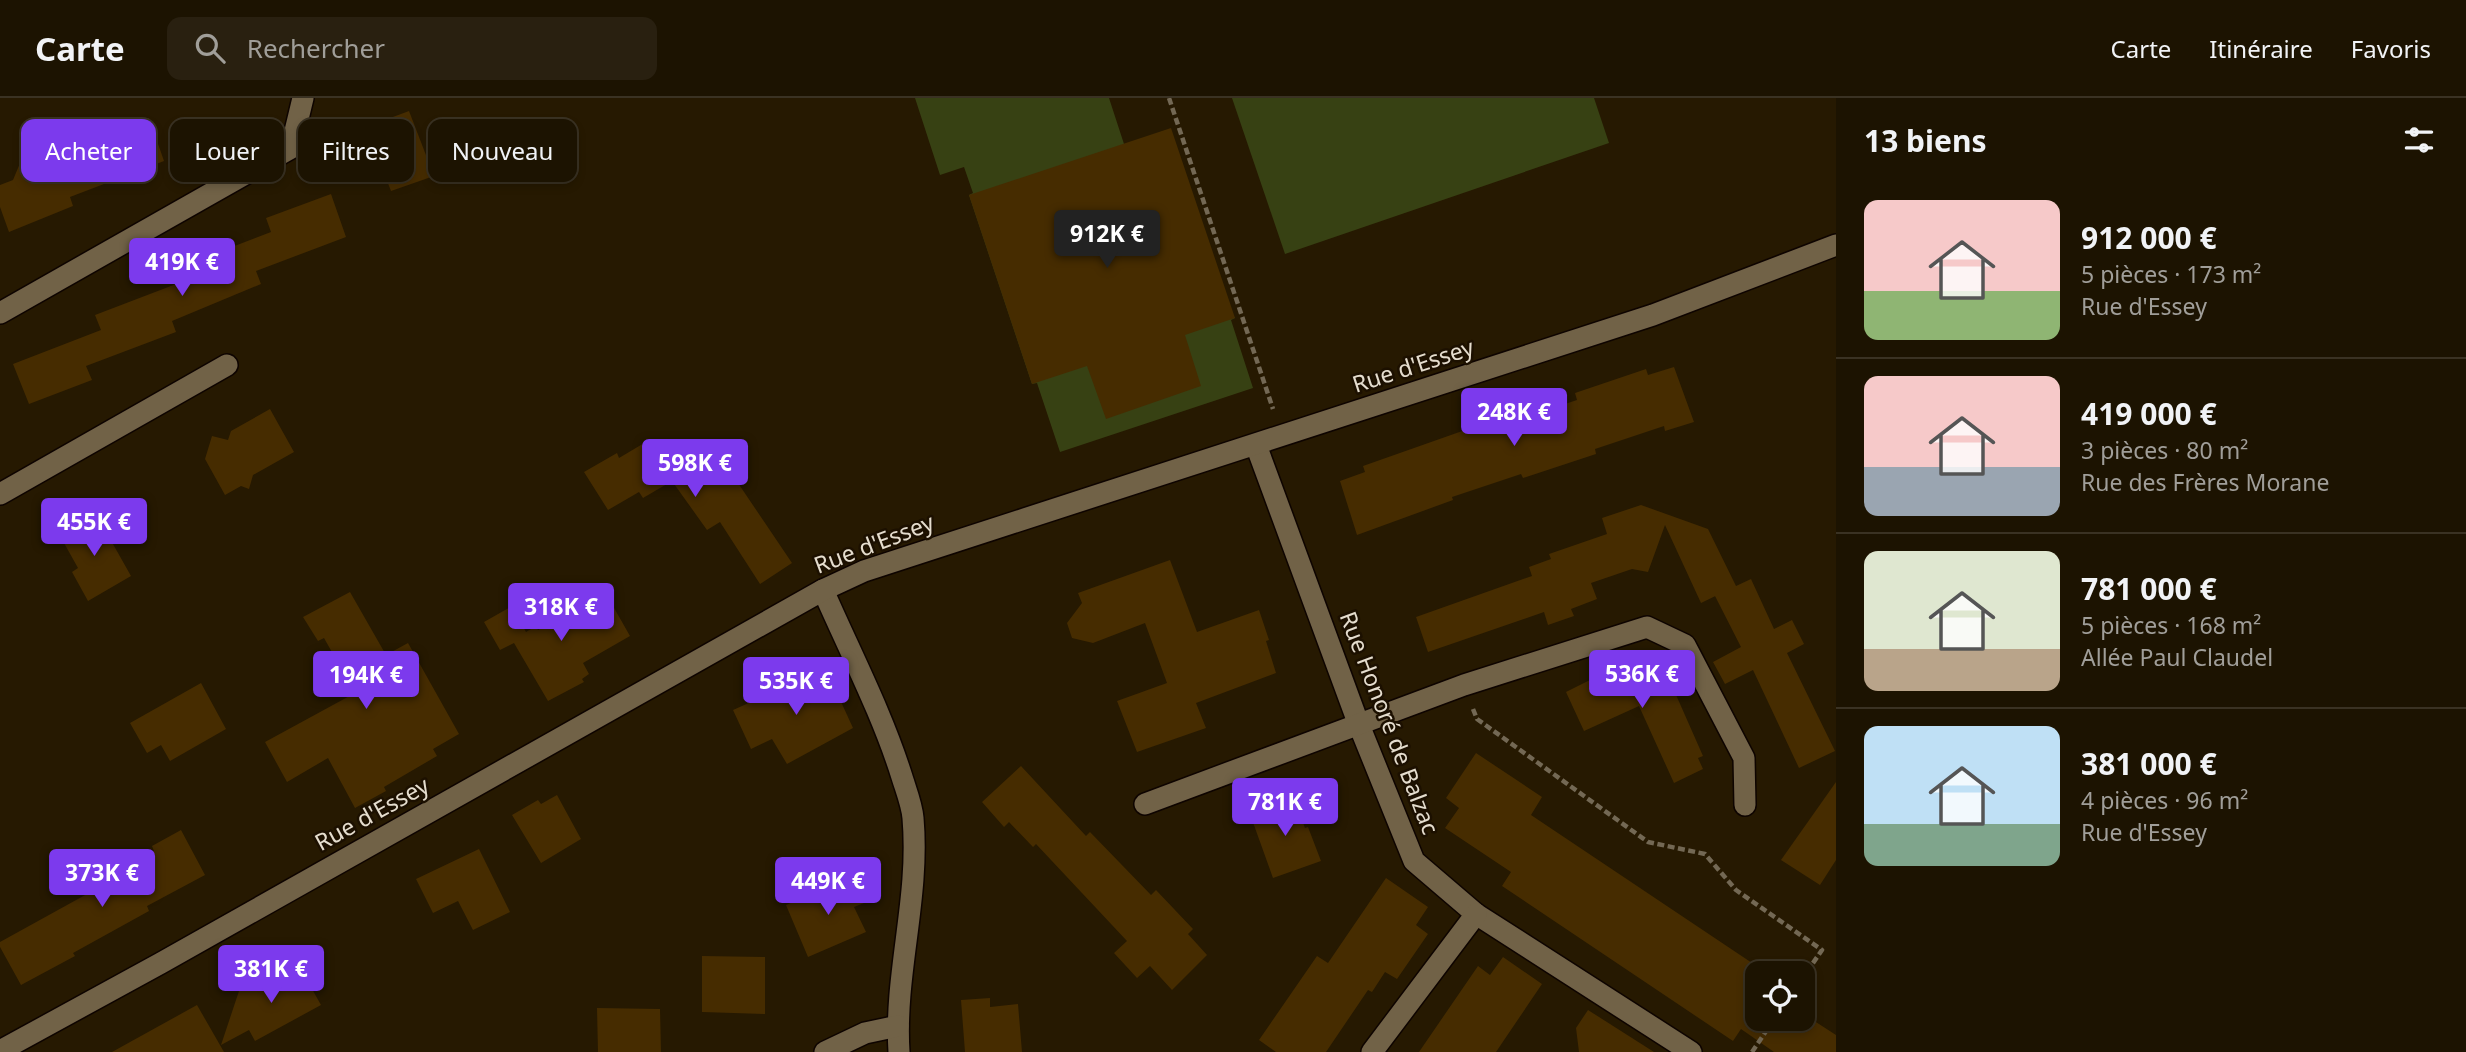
<!DOCTYPE html>
<html lang="fr">
<head>
<meta charset="utf-8">
<style>
  :root { --surface:#1c1301; --page:#292010; --text:#f1f3f6; --muted:#a09e99; --line:#3a3223; --accent:#7c3aed }
  body { margin:0; font-family:"Noto Sans",sans-serif; background:var(--page); color:var(--text); height:100vh; display:flex; flex-direction:column; font-size:26px; white-space:nowrap }
  * { box-sizing:border-box; margin:0 }
  p { font-size:23px; color:var(--muted) }
  .icon { flex:none; width:38px; height:38px; fill:none; stroke:currentColor; stroke-width:2; stroke-linecap:round; stroke-linejoin:round }
  .map { position:relative; flex:1; overflow:hidden }
  .sheet { display:flex; flex-direction:column; background:var(--surface); width:630px }
  .sheet>* { flex:none }
  .top-card { position:absolute; left:21px; top:21px; width:665px; height:63px; display:flex; gap:14px }
  .controls { position:absolute; left:1745px; top:863px; display:grid; gap:14px }
  .controls a { display:grid; place-items:center; width:70px; height:70px; border-radius:14px; background:var(--surface); box-shadow:0 4px 10px #0003,0 0 0 2px var(--line); font-size:35px }
  .price { position:absolute; translate:-50% -60px; padding:0 16px; border-radius:7px; background:var(--accent); color:#fff; font-size:23px; line-height:46px; filter:drop-shadow(0 2px 4px #0008) }
  .price::after { content:''; position:absolute; left:50%; top:42px; width:21px; height:16px; margin-left:-10px; background:inherit; clip-path:polygon(0 0,100% 0,50% 100%) }
  .price.on { background:#222; color:#fff }
  ul { padding:0; list-style:none }
  li { display:flex; align-items:center; gap:21px; height:175px; padding:0 28px }
  li+li { border-top:2px solid var(--line) }
  li span { display:grid; place-items:center; flex:none; width:196px; height:140px; border-radius:14px; color:#555 }
  li>.icon { margin-inline-start:auto }
  span .icon { width:84px; height:84px; fill:#fffc; stroke-width:1 }
  li b { font-size:30px }
  h2 { display:flex; justify-content:space-between; align-items:center; height:84px; padding:0 28px; font-size:30px }
  .pill { padding:0 24px; border-radius:14px; background:var(--surface); box-shadow:0 4px 10px #0003,0 0 0 2px var(--line); font-size:24px; line-height:63px }
  .pill.on { background:var(--accent); color:#fff }
  header { display:flex; align-items:center; gap:42px; box-sizing:border-box; height:98px; padding:0 35px; background:var(--surface); border-bottom:2px solid var(--line) }
  header strong { font-size:33px }
  nav { display:flex; gap:38px; margin-inline-start:auto; font-size:24px }
  .search { width:490px; height:63px; background:var(--page); display:flex; align-items:center; gap:18px; box-sizing:border-box; padding:0 24px; border-radius:14px; color:var(--muted); font-size:26px }
  main { display:flex; flex:1; min-height:0 }
  .map>svg:first-child { display:block }
</style>
</head>
<body>
<header>
<strong>Carte</strong>
<div class="search"><svg class="icon" aria-label="search" viewBox="0 0 24 24"><circle cx="10" cy="10" r="6"/><path d="M15 15l6 6"/></svg>Rechercher</div>
<nav><a>Carte</a><a>Itinéraire</a><a>Favoris</a></nav>
</header>
<main>
<div class="map">
<svg width="1836" height="954" viewBox="0 0 1836 954">
  <rect width="100%" height="100%" fill="#261901"/>
  <g fill="#374113">
    <path d="M915,0H1109L1124,46L1235,220L1231,222L1253,290L1060,354L1037,285L1032,286L969,97L973,95L964,69L940,77Z"/>
    <path d="M1232,0H1594L1609,45L1285,156Z"/>
  </g>
  <g fill="#462c00">
    <path d="M409,13L434,78L391,93L366,29Z"/>
    <path d="M149,20L164,63L70,99L73,108L9,134L0,109V87L13,82L23,58L44,50L51,53Z"/>
    <path d="M1171,30L1235,220L1185,237L1201,288L1106,321L1087,268L1032,286L969,97Z"/>
    <path d="M331,96L346,139L256,173L261,186L172,223L176,234L86,268L92,282L29,306L13,266L101,232L95,217L184,183L180,169L271,134L266,120Z"/>
    <path d="M1674,269L1694,324L1665,333L1664,328L1595,351L1596,356L1523,380L1521,376L1452,399L1453,402L1357,437L1340,383L1365,374L1363,368L1502,319L1504,326L1577,302L1575,295L1646,271L1648,277Z"/>
    <path d="M270,311L294,354L253,377L249,391L241,388L225,397L205,361L212,338L228,342L231,333Z"/>
    <path d="M651,341L672,375L713,348L792,465L760,486L720,424L707,432L672,383L643,400L639,394L608,412L584,374L617,355L619,360Z"/>
    <path d="M1641,407L1708,431L1736,488L1751,481L1774,531L1792,522L1804,546L1787,555L1835,653L1799,670L1753,572L1725,586L1713,564L1741,549L1715,498L1734,489L1701,505L1665,427L1648,474L1632,471L1591,485L1597,501L1571,511L1574,518L1548,527L1544,514L1428,554L1416,519L1532,478L1529,469L1551,461L1549,456L1607,436L1602,420Z"/>
    <path d="M96,416L131,478L88,503L72,474L78,470L59,436Z"/>
    <path d="M1170,462L1197,534L1259,512L1269,542L1266,543L1276,575L1196,605L1206,630L1137,654L1117,603L1167,585L1145,525L1093,545L1072,540L1067,525L1082,505L1078,495Z"/>
    <path d="M350,494L386,557L408,545L459,636L433,651L437,658L384,689L386,693L355,710L328,660L287,684L265,644L355,595L324,540L318,543L303,519Z"/>
    <path d="M605,494L630,538L583,565L589,576L582,581L584,584L548,603L514,545L500,552L484,524L512,508L526,534L536,528L538,532Z"/>
    <path d="M1658,556L1703,658L1698,660L1703,671L1674,685L1639,608L1584,633L1566,594L1636,559L1639,566Z"/>
    <path d="M826,571L853,630L787,666L772,641L751,651L733,612Z"/>
    <path d="M201,585L226,631L170,663L161,647L147,655L130,625Z"/>
    <path d="M1476,655L1542,699L1531,717L1767,875H1743L1757,885V920H1802V915L1836,937V954H1774L1741,931L1733,943L1502,788L1511,774L1445,730L1459,710L1446,700Z"/>
    <path d="M1021,668L1086,738L1090,734L1151,797L1156,792L1193,831L1188,836L1207,857L1172,892L1150,868L1137,880L1114,855L1127,843L1036,746L1033,749L1009,724L1004,729L982,704Z"/>
    <path d="M1836,684V762L1820,787L1781,762Z"/>
    <path d="M557,697L581,741L541,765L512,717L538,702L541,706Z"/>
    <path d="M1294,700L1305,730L1308,729L1321,763L1273,780L1250,716Z"/>
    <path d="M181,732L205,777L147,808L149,813L73,855L75,858L21,887L0,849V844L87,796L84,791L154,753L152,748Z"/>
    <path d="M479,751L510,814L473,832L458,803L433,815L416,781Z"/>
    <path d="M853,778L864,805L854,809L866,834L808,859L786,807Z"/>
    <path d="M1386,780L1428,809L1416,827L1428,836L1397,881L1385,874L1372,894L1368,892L1326,954H1276L1259,942L1317,858L1328,865Z"/>
    <path d="M702,858L765,859V916L702,914Z"/>
    <path d="M1503,859L1542,886L1496,954H1419L1478,868L1490,877Z"/>
    <path d="M298,866L321,907L255,943L249,932L221,947L240,890L249,893Z"/>
    <path d="M990,900V909L1018,906L1022,954H965L961,902Z"/>
    <path d="M197,907L224,954H112Z"/>
    <path d="M597,910L660,911L661,954H598Z"/>
    <path d="M1588,912L1654,954H1579L1576,930Z"/>
  </g>
  <g fill="none" stroke-linecap="round" stroke-linejoin="round">
    <g stroke="#0e0400" stroke-width="24">
      <g id="minor">
        <path d="M0,215L291,50L303,0"/>
        <path d="M1256,347L1359,627L1414,763L1476,816L1691,954"/>
        <path d="M0,396L227,267"/>
        <path d="M823,492C850,554 882,615 902,679C906,692 912,707 913,720C920,801 894,875 899,954"/>
        <path d="M1145,706L1464,587L1647,529L1685,547L1744,660L1745,707"/>
        <path d="M0,953L161,865L823,492L864,473L1653,217L1836,147"/>
        <path d="M825,954L865,935L898,928"/>
        <path d="M1372,954L1476,816"/>
      </g>
    </g>
    <g stroke="#736854" stroke-width="4.5" stroke-dasharray="7 3.5" stroke-linecap="butt">
      <path d="M1169,0L1273,311"/>
      <path d="M1473,611L1477,621L1648,744L1705,756L1736,792L1822,852L1802,881"/>
      <path d="M1752,954L1775,920"/>
    </g>
    <use href="#minor" stroke="#716247" stroke-width="21"/>
  </g>
  <g text-anchor="middle" stroke-width="5" stroke-linejoin="round" paint-order="stroke">
    <g font-size="23" fill="#e5ddce" stroke="#1c1000">
      <text transform="translate(1413 268) rotate(-18)" y="8">Rue d'Essey</text>
      <text transform="translate(874 446) rotate(-21)" y="8">Rue d'Essey</text>
      <text transform="translate(1389 625) rotate(69)" y="8">Rue Honoré de Balzac</text>
      <text transform="translate(372 716) rotate(-29)" y="8">Rue d'Essey</text>
    </g>
  </g>
</svg>
<div class="controls">
<a><svg class="icon" aria-label="locate" viewBox="0 0 24 24"><circle cx="12" cy="12" r="6"/><path d="M12 2v4M12 18v4M2 12h4M18 12h4"/></svg></a>
</div>
<b class="price on" style="left:1107px;top:172px">912K €</b>
<b class="price" style="left:182px;top:200px">419K €</b>
<b class="price" style="left:1514px;top:350px">248K €</b>
<b class="price" style="left:695px;top:401px">598K €</b>
<b class="price" style="left:94px;top:460px">455K €</b>
<b class="price" style="left:561px;top:545px">318K €</b>
<b class="price" style="left:1642px;top:612px">536K €</b>
<b class="price" style="left:366px;top:613px">194K €</b>
<b class="price" style="left:796px;top:619px">535K €</b>
<b class="price" style="left:1285px;top:740px">781K €</b>
<b class="price" style="left:102px;top:811px">373K €</b>
<b class="price" style="left:828px;top:819px">449K €</b>
<b class="price" style="left:271px;top:907px">381K €</b>
<div class="top-card">
<a class="pill on">Acheter</a>
<a class="pill">Louer</a>
<a class="pill">Filtres</a>
<a class="pill">Nouveau</a>
</div>
</div>
<section class="sheet">
<h2>13 biens<svg class="icon" aria-label="filters" viewBox="0 0 24 24"><path d="M4 7h16M4 17h16"/><circle cx="9" cy="7" r="2"/><circle cx="15" cy="17" r="2"/></svg></h2>
<ul>
<li><span style="background:linear-gradient(#f6c9c9 65%,#8fb573 0)"><svg class="icon" aria-label="home" viewBox="0 0 24 24"><path d="M3 11l9-7 9 7M6 9v11h12V9"/></svg></span><div><b>912 000 €</b><p>5 pièces · 173 m²</p><p>Rue d'Essey</p></div></li>
<li><span style="background:linear-gradient(#f6c9c9 65%,#9aa5b1 0)"><svg class="icon" aria-label="home" viewBox="0 0 24 24"><path d="M3 11l9-7 9 7M6 9v11h12V9"/></svg></span><div><b>419 000 €</b><p>3 pièces · 80 m²</p><p>Rue des Frères Morane</p></div></li>
<li><span style="background:linear-gradient(#dfe7d0 70%,#b9a48a 0)"><svg class="icon" aria-label="home" viewBox="0 0 24 24"><path d="M3 11l9-7 9 7M6 9v11h12V9"/></svg></span><div><b>781 000 €</b><p>5 pièces · 168 m²</p><p>Allée Paul Claudel</p></div></li>
<li><span style="background:linear-gradient(#bfe0f5 70%,#7fa58c 0)"><svg class="icon" aria-label="home" viewBox="0 0 24 24"><path d="M3 11l9-7 9 7M6 9v11h12V9"/></svg></span><div><b>381 000 €</b><p>4 pièces · 96 m²</p><p>Rue d'Essey</p></div></li>
</ul>
</section>
</main>
</body>
</html>
